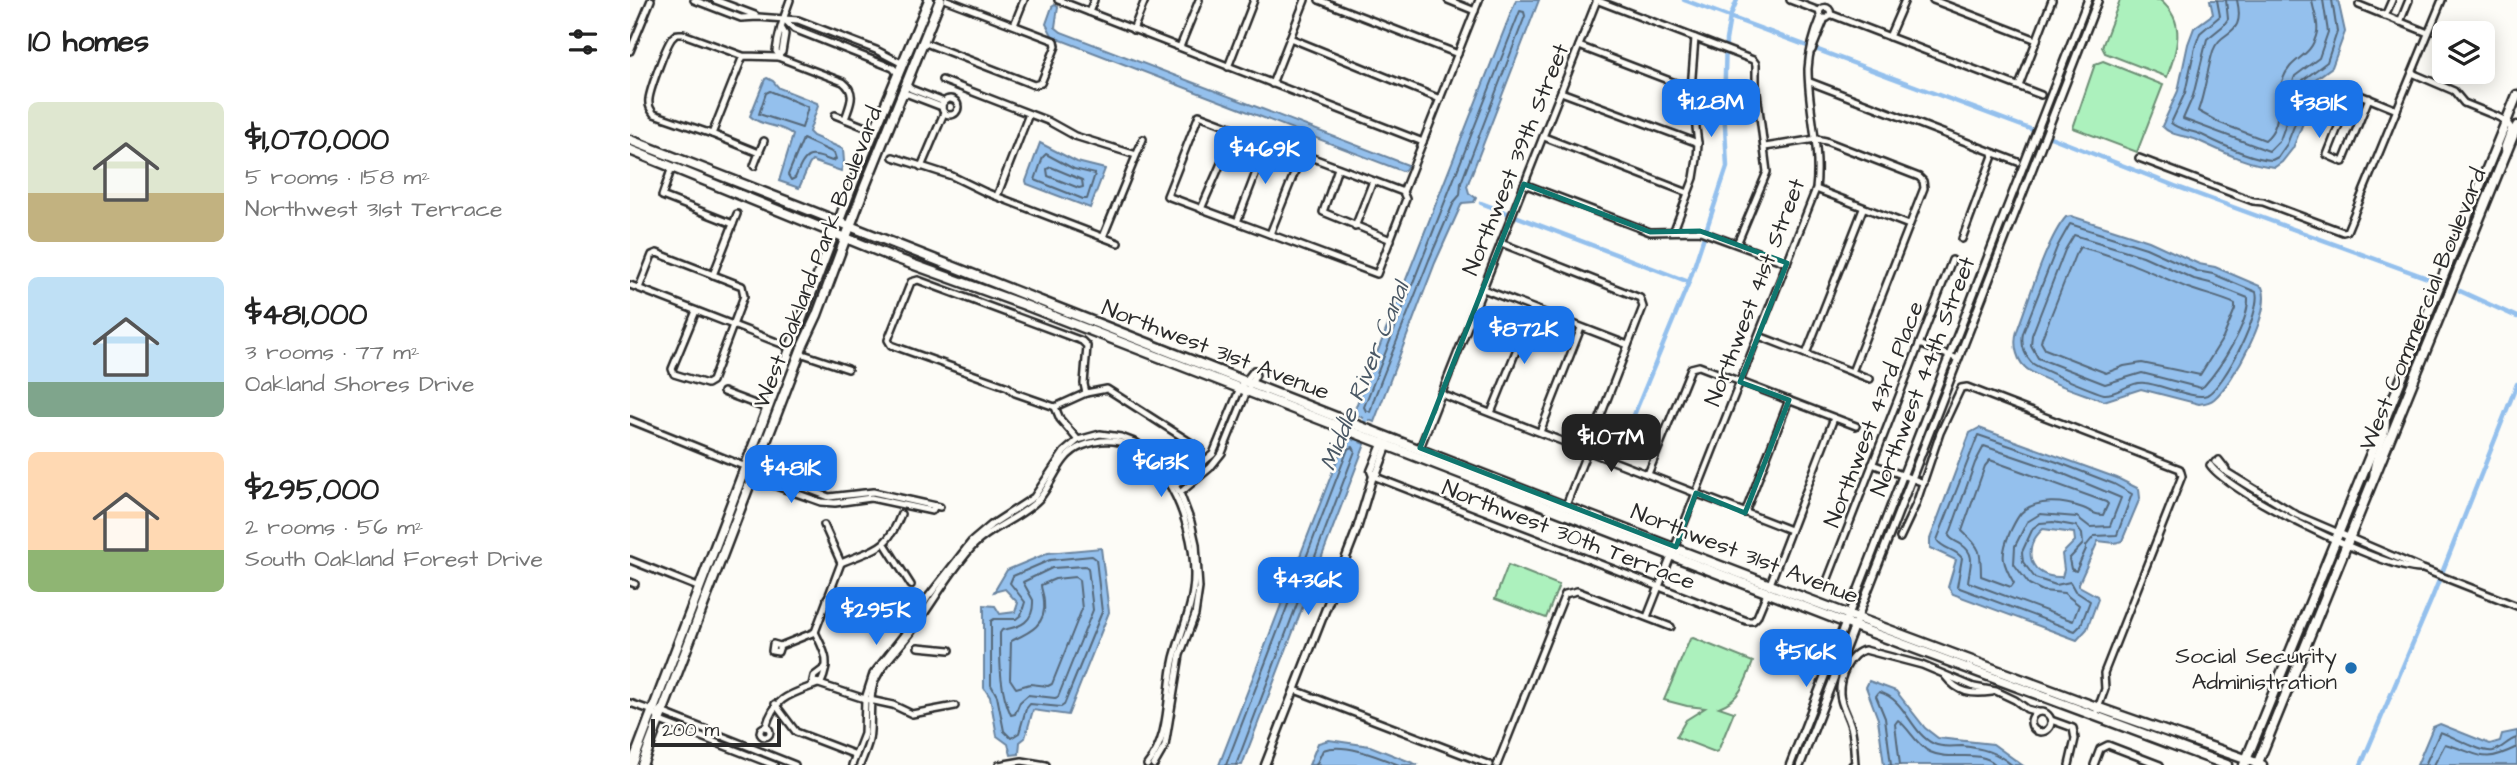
<!DOCTYPE html>
<html lang="en">
<head>
<meta charset="utf-8">
<style>
  :root { --surface:#fff; --page:#f6f6f6; --text:#222; --muted:#767676; --accent:#1a73e8 }
  body { margin:0; font-family:"Architects Daughter",sans-serif; background:var(--page); color:var(--text); height:100vh; display:flex; flex-direction:column; font-size:26px; white-space:nowrap }
  * { box-sizing:border-box; margin:0 }
  p { font-size:23px; color:var(--muted) }
  .icon { flex:none; width:38px; height:38px; fill:none; stroke:currentColor; stroke-width:2; stroke-linecap:round; stroke-linejoin:round }
  .map { position:relative; flex:1; overflow:hidden }
  .panel { display:flex; flex-direction:column; background:var(--surface); width:630px }
  .panel>* { flex:none }
  .buttons { position:absolute; left:1802px; top:21px; display:grid; gap:14px }
  .buttons a { display:grid; place-items:center; width:63px; height:63px; border-radius:10px; background:var(--surface); box-shadow:0 4px 18px #0003; font-size:35px }
  .scale { position:absolute; left:21px; bottom:18px; width:130px; box-sizing:border-box; padding-left:7px; border:4px solid #2b2b2b; border-top:0; font-size:19px; line-height:24px; white-space:nowrap; color:#2b2b2b; -webkit-text-stroke:5px #fdfcf7; paint-order:stroke }
  .price { position:absolute; translate:-50% -60px; padding:0 16px; border-radius:14px; background:var(--accent); color:#fff; font-size:23px; line-height:46px; filter:drop-shadow(0 2px 4px #0008) }
  .price::after { content:''; position:absolute; left:50%; top:42px; width:21px; height:16px; margin-left:-10px; background:inherit; clip-path:polygon(0 0,100% 0,50% 100%) }
  .price.current { background:#222; color:#fff }
  ul { padding:0; list-style:none }
  li { display:flex; align-items:center; gap:21px; height:175px; padding:0 28px }
  li span { display:grid; place-items:center; flex:none; width:196px; height:140px; border-radius:10px; color:#555 }
  li>.icon { margin-inline-start:auto }
  span .icon { width:84px; height:84px; fill:#fffc; stroke-width:1 }
  li b { font-size:30px }
  h2 { display:flex; justify-content:space-between; align-items:center; height:84px; padding:0 28px; font-size:30px }
  main { display:flex; flex:1; min-height:0 }
  .map>svg:first-child { display:block }
</style>
</head>
<body>
<main>
<section class="panel">
<h2>10 homes<svg class="icon" aria-label="filters" viewBox="0 0 24 24"><path d="M4 7h16M4 17h16"/><circle cx="9" cy="7" r="2"/><circle cx="15" cy="17" r="2"/></svg></h2>
<ul>
<li><span style="background:linear-gradient(#dfe7d0 65%,#c2b280 0)"><svg class="icon" aria-label="home" viewBox="0 0 24 24"><path d="M3 11l9-7 9 7M6 9v11h12V9"/></svg></span><div><b>$1,070,000</b><p>5 rooms · 158 m²</p><p>Northwest 31st Terrace</p></div></li>
<li><span style="background:linear-gradient(#bfe0f5 75%,#7fa58c 0)"><svg class="icon" aria-label="home" viewBox="0 0 24 24"><path d="M3 11l9-7 9 7M6 9v11h12V9"/></svg></span><div><b>$481,000</b><p>3 rooms · 77 m²</p><p>Oakland Shores Drive</p></div></li>
<li><span style="background:linear-gradient(#ffd9b3 70%,#8fb573 0)"><svg class="icon" aria-label="home" viewBox="0 0 24 24"><path d="M3 11l9-7 9 7M6 9v11h12V9"/></svg></span><div><b>$295,000</b><p>2 rooms · 56 m²</p><p>South Oakland Forest Drive</p></div></li>
</ul>
</section>
<div class="map">
<svg width="1887" height="765" viewBox="0 0 1887 765">
  <rect width="100%" height="100%" fill="#fdfcf7"/>
  <filter id="ink" filterUnits="userSpaceOnUse"><feTurbulence type="fractalNoise" baseFrequency=".0143" numOctaves="2"/><feDisplacementMap in="SourceGraphic" scale="14" xChannelSelector="R" yChannelSelector="G"/><feConvolveMatrix kernelMatrix="1 2 1 2 8 2 1 2 1" color-interpolation-filters="sRGB"/></filter>
  <g filter="url(#ink)">
    <g fill="#acf1bd" stroke="#6c8e74" stroke-width="2">
      <path d="M1490,0H1530C1557,22 1547,49 1537,77L1475,53L1472,47Z"/>
      <path d="M1473,61L1533,85L1507,152L1443,128L1465,64Z"/>
      <path d="M878,565L929,585L916,618L865,599Z"/>
      <path d="M1063,638L1123,662C1115,682 1111,699 1089,707L1104,712L1088,751L1085,752L1046,737L1056,720L1075,708L1057,706L1034,700L1060,639Z"/>
    </g>
    <g fill="#94c0ed" stroke="#6a849f" stroke-width="2" fill-rule="evenodd">
      <path d="M886,0H909L837,186L839,193L846,198L844,202L832,203L805,263L744,422L723,414Z"/>
      <path d="M1580,0H1708L1715,32L1702,67L1680,83L1676,90L1675,118L1663,148L1652,162L1645,167C1618,165 1591,151 1567,140C1555,135 1542,137 1532,126L1548,91L1558,44L1564,28L1583,14Z"/>
      <path d="M425,5L428,7L425,27L431,32L778,165L775,170L772,171L423,37L416,24L422,7Z"/>
      <path d="M137,78L143,81L149,88L187,103L188,106L179,132L183,136L213,149L214,162L211,171L182,161L179,165L169,188L149,181L163,135C151,124 131,127 120,116L135,79Z"/>
      <path d="M410,143L447,162L475,169L460,208L397,184L396,181Z"/>
      <path d="M1441,216L1519,241L1569,264L1585,267L1632,287C1643,311 1603,383 1584,399C1579,403 1575,403 1569,404L1511,389L1474,401C1453,393 1418,383 1400,371C1386,363 1383,344 1387,331C1398,302 1417,238 1436,217Z"/>
      <path d="M1349,428L1487,478L1509,489L1510,498L1492,541L1485,543L1468,541L1449,583V586L1467,596L1468,599L1457,629L1447,640L1323,594L1318,587L1326,560L1300,548V539L1340,433ZM1413,529L1444,533L1445,541L1432,554L1434,570L1432,577C1400,579 1390,549 1413,529Z"/>
      <path d="M716,437L735,444L612,765H589Z"/>
      <path d="M471,548L479,612L438,715L403,710L395,738L390,742L389,754L381,755L378,744L367,736L360,697L354,688V605L365,606L370,614L385,612L388,603L375,589L364,592L377,570L418,553Z"/>
      <path d="M1239,681L1266,691L1295,728L1308,738L1363,744L1392,765H1254L1248,719L1236,687Z"/>
      <path d="M1810,724L1860,744L1870,741L1872,734L1887,731V765H1787L1803,727Z"/>
      <path d="M699,740L740,746L788,765H679L688,743Z"/>
    </g>
    <g fill="none" stroke-linecap="round" stroke-linejoin="round">
      <g stroke="#556779" stroke-width="2">
        <path d="M1587,0L1590,16L1570,33L1565,47L1555,93L1541,123C1550,131 1562,130 1572,135C1590,144 1622,159 1642,160L1648,157L1657,144L1668,116L1670,89L1673,80L1697,62L1707,32L1702,0"/>
        <path d="M1596,0L1598,19L1593,26L1577,39L1563,96L1553,119L1639,151L1650,140L1659,115L1661,87L1665,76L1689,58L1698,32L1693,0"/>
        <path d="M1607,0C1616,38 1591,28 1583,51C1577,71 1575,92 1568,111L1590,123L1635,140C1654,125 1645,98 1653,79C1662,55 1681,60 1687,32C1689,22 1683,10 1682,0"/>
        <path d="M890,11L894,12L895,16L831,183L830,195L824,202L799,260L745,396L740,412L736,411L734,407Z"/>
        <path d="M140,91L178,107L172,128L129,114L136,93Z"/>
        <path d="M173,139L204,153L206,159L202,161C177,152 176,153 165,178L161,180L158,175Z"/>
        <path d="M416,154L444,169L465,174L457,199H453L405,180L413,157Z"/>
        <path d="M421,167L452,180L453,187L449,188L418,176L417,169Z"/>
        <path d="M1440,224L1516,248L1567,271L1583,274L1626,292C1632,311 1595,386 1577,395C1566,400 1529,384 1515,383C1500,381 1488,395 1474,394C1466,392 1404,367 1401,362C1393,353 1391,344 1393,333L1427,247Z"/>
        <path d="M1444,235L1513,256L1564,279L1580,283L1618,298C1619,323 1591,367 1574,386L1571,388L1512,373L1475,384L1408,358L1401,345L1402,335L1435,250Z"/>
        <path d="M1450,247C1488,256 1522,273 1558,288C1574,294 1590,297 1605,304V309L1593,338L1570,375L1512,363L1494,366L1476,373L1415,349L1411,342L1412,338L1445,255Z"/>
        <path d="M1348,435L1427,462L1484,484L1502,494L1487,535L1464,536L1456,546V549L1446,571L1441,569L1439,559L1453,544L1452,534L1446,526L1423,522L1410,523L1403,528L1392,552L1393,562L1405,578L1426,585L1440,582L1445,591L1460,601L1451,625L1445,631L1327,587L1332,558C1326,549 1312,549 1307,540Z"/>
        <path d="M1354,446L1424,470L1491,498L1480,526L1460,527L1447,517L1410,514L1397,522L1385,546L1384,564L1399,584L1413,591L1434,593L1449,605L1443,621L1338,582C1339,568 1347,555 1332,545C1327,541 1322,541 1319,536L1345,463Z"/>
        <path d="M1360,460L1476,502L1478,504L1473,515C1463,515 1461,511 1453,508C1434,501 1406,498 1391,513C1386,519 1383,526 1380,532C1370,555 1372,563 1384,583L1381,587L1351,576C1351,551 1351,548 1332,531L1355,466Z"/>
        <path d="M462,556L466,559L472,612L434,705L431,707L400,704L396,709L389,733L381,738L374,731L367,696L361,685V621L364,619H386L391,615L395,602L380,583L383,576L420,560Z"/>
        <path d="M455,566L458,568L463,610L428,697L425,698L398,695L390,702L385,714L381,715C369,689 370,661 370,633L372,630C391,627 404,622 403,600L393,582L422,568Z"/>
        <path d="M445,577L449,580L452,609L422,684L418,686L400,684L386,688L380,679L381,641C398,633 417,626 414,601C414,595 411,590 411,585L425,579Z"/>
        <path d="M596,765L718,449L723,447L725,451L606,765"/>
        <path d="M686,765L693,750C714,742 749,757 769,765"/>
        <path d="M1261,765L1255,718L1246,696L1249,692C1276,699 1280,733 1304,744C1313,748 1323,746 1332,746C1352,748 1366,752 1382,765"/>
        <path d="M1270,765L1265,724L1268,720C1280,729 1286,745 1300,752C1321,762 1349,748 1366,765"/>
        <path d="M1795,765L1810,732C1823,736 1851,753 1863,751C1873,749 1877,740 1887,738"/>
        <path d="M1804,765L1815,744C1852,754 1850,765 1887,747"/>
      </g>
      <g stroke="#94c0ed" stroke-width="4.5">
        <path d="M1054,0L1400,129L1545,186L1800,279"/>
        <path d="M851,203L1059,282L1097,167L1094,106L1096,40L1100,17L1107,0"/>
        <path d="M1830,291L1887,317"/>
        <path d="M992,444L1059,282"/>
        <path d="M726,445L738,414"/>
        <path d="M1731,765L1802,598L1887,384"/>
      </g>
      <g stroke="#2b2b2b" stroke-width="10">
        <g id="minor">
          <path d="M64,0L111,18L128,17L168,20L246,50L273,64"/>
          <path d="M85,0L125,15"/>
          <path d="M428,0L793,142"/>
          <path d="M689,0L828,54"/>
          <path d="M818,0L845,11"/>
          <path d="M966,0L1123,60L1126,64V85L1137,172L1107,244"/>
          <path d="M1160,0L1189,11"/>
          <path d="M1303,0L1407,40"/>
          <path d="M1729,5L1798,33"/>
          <circle cx="1195" cy="13" r="5.5"/>
          <path d="M459,12L464,0"/>
          <path d="M1200,14L1411,95"/>
          <path d="M1755,16L1762,0"/>
          <path d="M154,19L164,29L263,68L269,75"/>
          <path d="M1770,22L1779,0"/>
          <path d="M384,25L394,0"/>
          <path d="M503,30L515,0"/>
          <path d="M1259,37L1275,0"/>
          <path d="M660,38L810,99"/>
          <path d="M293,42L404,85L411,83L426,46L425,41L317,0"/>
          <path d="M949,46L1061,89"/>
          <path d="M550,47L569,0"/>
          <path d="M1182,50L1195,18"/>
          <path d="M0,51L21,0"/>
          <path d="M149,55L146,51C148,35 154,16 160,0"/>
          <path d="M149,55L152,52L155,34L152,29"/>
          <path d="M113,56L82,134L24,114C21,110 18,106 19,99C20,90 37,42 43,37C47,33 47,34 53,34L113,56L148,57L149,55"/>
          <path d="M148,57L213,82C227,93 220,104 215,119"/>
          <path d="M598,67L624,0"/>
          <path d="M1782,73L1824,91L1834,103L1866,116L1876,121L1881,128L1874,147L1875,151"/>
          <path d="M312,80L418,121L445,136L506,155"/>
          <path d="M1180,82L1388,162"/>
          <path d="M276,84L281,89L314,102"/>
          <path d="M642,84L675,0"/>
          <path d="M1389,86L1422,0"/>
          <path d="M931,92L1068,143"/>
          <path d="M272,95L278,94L312,107"/>
          <path d="M1739,98L1713,162L1697,155L1720,97L1725,93L1767,110"/>
          <circle cx="320" cy="107" r="8"/>
          <path d="M205,115L245,131"/>
          <path d="M82,134L129,153L124,166"/>
          <path d="M914,137L1058,193"/>
          <path d="M1135,147L1186,139L1196,141L1289,177L1293,181L1294,188L1222,372"/>
          <path d="M129,153L134,141"/>
          <path d="M263,157L322,176L355,192L488,243"/>
          <path d="M1509,158L1623,201L1633,202L1713,232L1717,231L1812,0"/>
          <path d="M42,167L32,196L103,224"/>
          <path d="M291,167L314,113"/>
          <path d="M708,168L693,212L761,240"/>
          <path d="M894,184L1020,232L1070,231L1157,263"/>
          <path d="M1186,189L1279,225"/>
          <path d="M773,192L569,115L537,196L747,274L776,199L773,192L849,0"/>
          <path d="M367,196L399,114"/>
          <path d="M571,209L606,129"/>
          <path d="M607,222L638,141"/>
          <path d="M725,227L743,181"/>
          <path d="M1044,230L1064,178L1067,159L1068,143L1061,89L1065,38"/>
          <path d="M640,234L672,154"/>
          <path d="M473,237L513,139"/>
          <path d="M1332,239L1364,153"/>
          <path d="M871,243L1010,298L1013,307L935,508"/>
          <path d="M83,275L107,214"/>
          <path d="M0,285L162,348"/>
          <path d="M9,288L22,255L27,253L112,286L114,296L82,381L77,384L44,374L42,369L66,311"/>
          <path d="M853,289L998,345"/>
          <path d="M1129,336L1240,379"/>
          <path d="M1289,344L1328,359"/>
          <path d="M170,353L218,369"/>
          <path d="M1176,354L1233,209"/>
          <path d="M93,392L138,409"/>
          <path d="M811,394L1160,530"/>
          <path d="M425,407L385,393L378,387L261,345L258,340L281,282L288,280L452,341L457,346L454,384L456,393"/>
          <path d="M861,413L903,309"/>
          <path d="M0,420L116,467L132,481L191,502L205,503L241,498L302,511L305,506"/>
          <path d="M910,432L951,328"/>
          <path d="M448,440L430,419L425,407L456,393L477,389L571,449"/>
          <path d="M790,448L967,0"/>
          <path d="M1589,460L1596,469"/>
          <path d="M1585,462L1595,471L1667,515L1793,569L1887,606"/>
          <path d="M1242,464L1294,483"/>
          <path d="M1580,465C1601,495 1753,568 1790,569"/>
          <path d="M124,473H135L199,497L243,492L310,507"/>
          <path d="M1018,474L1061,368L1069,366L1226,426"/>
          <path d="M1743,475C1742,455 1759,438 1756,418"/>
          <path d="M743,476L1117,621H1123L1127,617L1137,593"/>
          <path d="M546,485L583,454L610,388L624,370L626,375L617,391L592,453L580,468L550,493"/>
          <path d="M1115,513L1159,400"/>
          <path d="M1270,538L1286,504L1310,433L1331,388L1337,387L1550,469L1552,476L1474,673L1475,689L1467,711"/>
          <path d="M255,544L281,585"/>
          <path d="M0,560L70,588"/>
          <path d="M211,563C245,548 257,551 271,514"/>
          <path d="M1197,581L1322,260"/>
          <path d="M0,582L5,584"/>
          <path d="M1140,584L1204,418"/>
          <path d="M197,598L279,628"/>
          <path d="M1017,617L1186,189C1191,148 1178,110 1178,69C1179,51 1184,34 1191,17"/>
          <path d="M185,632L211,563L194,525"/>
          <path d="M150,646L148,652L142,651L143,644L150,646L185,632"/>
          <path d="M288,647L320,650"/>
          <path d="M1315,676C1328,693 1342,695 1362,692"/>
          <path d="M183,682L191,683C201,661 195,653 185,632"/>
          <path d="M189,684L235,699L263,705L282,714L325,706"/>
          <path d="M182,685L184,676L196,667"/>
          <path d="M665,690L860,765"/>
          <path d="M0,703L23,711L30,721L144,765"/>
          <path d="M145,704L166,732L226,755"/>
          <path d="M29,711L165,765"/>
          <circle cx="1411" cy="722" r="10"/>
          <path d="M1421,720L1443,728L1445,739L1439,765"/>
          <path d="M136,727C144,697 161,694 188,684"/>
          <circle cx="135" cy="732" r="5"/>
          <path d="M222,765L234,734L235,699L243,674L279,628L298,597L341,542L361,525L404,497L434,452L448,440L470,434L491,437L507,443L528,461L550,493L561,522L566,544L569,588L565,615L550,655L535,746L524,765"/>
          <path d="M230,765C233,757 237,749 239,740C243,717 236,694 249,673C258,658 272,645 282,631C303,603 320,571 344,545C363,526 391,518 409,499C424,482 429,455 452,446C525,416 565,520 564,576C564,605 551,631 544,658C536,692 541,737 517,765"/>
          <path d="M369,765L392,761L416,765"/>
          <path d="M867,765L935,594L947,591L1041,627"/>
          <path d="M1222,765L1225,764C1224,753 1224,741 1222,731C1220,718 1211,707 1210,694C1209,678 1219,653 1235,650L1292,665L1344,687L1366,691L1385,700L1397,709L1408,712"/>
          <path d="M1464,765L1470,749L1478,745L1530,765"/>
        </g>
      </g>
      <g stroke="#2b2b2b" stroke-width="11">
        <g id="tertiary">
          <path d="M743,476L741,471L753,442"/>
          <path d="M635,765L727,529L743,476L747,473L758,444"/>
          <path d="M1160,765L1458,0"/>
          <path d="M1170,765L1468,0"/>
        </g>
      </g>
      <g stroke="#2b2b2b" stroke-width="13">
        <g id="primary">
          <path d="M0,140C483,328 963,522 1450,701C1510,723 1571,743 1632,765"/>
          <path d="M0,150L265,258L392,304L1224,626L1597,765"/>
          <path d="M2,765L229,168L299,0"/>
          <path d="M12,765L173,345L187,315L235,186L310,0"/>
        </g>
      </g>
      <g stroke="#2b2b2b" stroke-width="13">
        <g id="trunk">
          <path d="M1614,765L1887,95"/>
          <path d="M1627,765L1887,126"/>
        </g>
      </g>
      <use href="#minor" stroke="#fdfcf7" stroke-width="5"/>
      <use href="#tertiary" stroke="#fdfcf7" stroke-width="6"/>
      <use href="#primary" stroke="#fdfcf7" stroke-width="8"/>
      <use href="#trunk" stroke="#fdfcf7" stroke-width="8"/>
    </g>
  </g>
  <path fill="none" stroke="#0f766e" stroke-width="5" stroke-linejoin="round" d="M894,184L1020,232L1070,231L1157,263L1110,382L1159,400L1115,513L1066,493L1046,547L790,448Z"/>
  <circle fill="#1f6fb2" stroke="#fdfcf7" stroke-width="2.5" cx="1721" cy="668" r="7"/>
  <g text-anchor="middle" stroke-width="5" stroke-linejoin="round" paint-order="stroke">
    <g font-size="23" fill="#2b2b2b" stroke="#fdfcf7">
      <text transform="translate(885 159) rotate(-68)" y="8">Northwest 39th Street</text>
      <text transform="translate(187 257) rotate(-69)" y="8">West Oakland Park Boulevard</text>
      <text transform="translate(1124 292) rotate(-69)" y="8">Northwest 41st Street</text>
      <text transform="translate(1792 309) rotate(-68)" y="8">West Commercial Boulevard</text>
      <text transform="translate(586 349) rotate(21)" y="8">Northwest 31st Avenue</text>
      <text transform="translate(1292 376) rotate(-69)" y="8">Northwest 44th Street</text>
      <text transform="translate(1243 414) rotate(-69)" y="8">Northwest 43rd Place</text>
      <text transform="translate(939 534) rotate(21)" y="8">Northwest 30th Terrace</text>
      <text transform="translate(1115 553) rotate(21)" y="8">Northwest 31st Avenue</text>
    </g>
    <g font-size="23" fill="#2b2b2b" stroke="#fdfcf7" text-anchor="end">
      <text x="1707" y="663">Social Security<tspan x="1707" dy="26">Administration</tspan></text>
    </g>
    <g font-size="24" font-style="italic" fill="#4a5865" stroke="#fdfcf7">
      <text transform="translate(734 376) rotate(-68)" y="8">Middle River Canal</text>
    </g>
  </g>
</svg>
<div class="buttons">
<a><svg class="icon" aria-label="layers" viewBox="0 0 24 24"><path d="M12 4l9 5-9 5-9-5zM3 14l9 5 9-5"/></svg></a>
</div>
<div class="scale">200 m</div>
<b class="price" style="left:1081px;top:139px">$1.28M</b>
<b class="price" style="left:1689px;top:140px">$381K</b>
<b class="price" style="left:635px;top:186px">$469K</b>
<b class="price" style="left:894px;top:366px">$872K</b>
<b class="price current" style="left:981px;top:474px">$1.07M</b>
<b class="price" style="left:531px;top:499px">$613K</b>
<b class="price" style="left:161px;top:505px">$481K</b>
<b class="price" style="left:678px;top:617px">$436K</b>
<b class="price" style="left:246px;top:647px">$295K</b>
<b class="price" style="left:1176px;top:689px">$516K</b>
</div>
</main>
</body>
</html>
